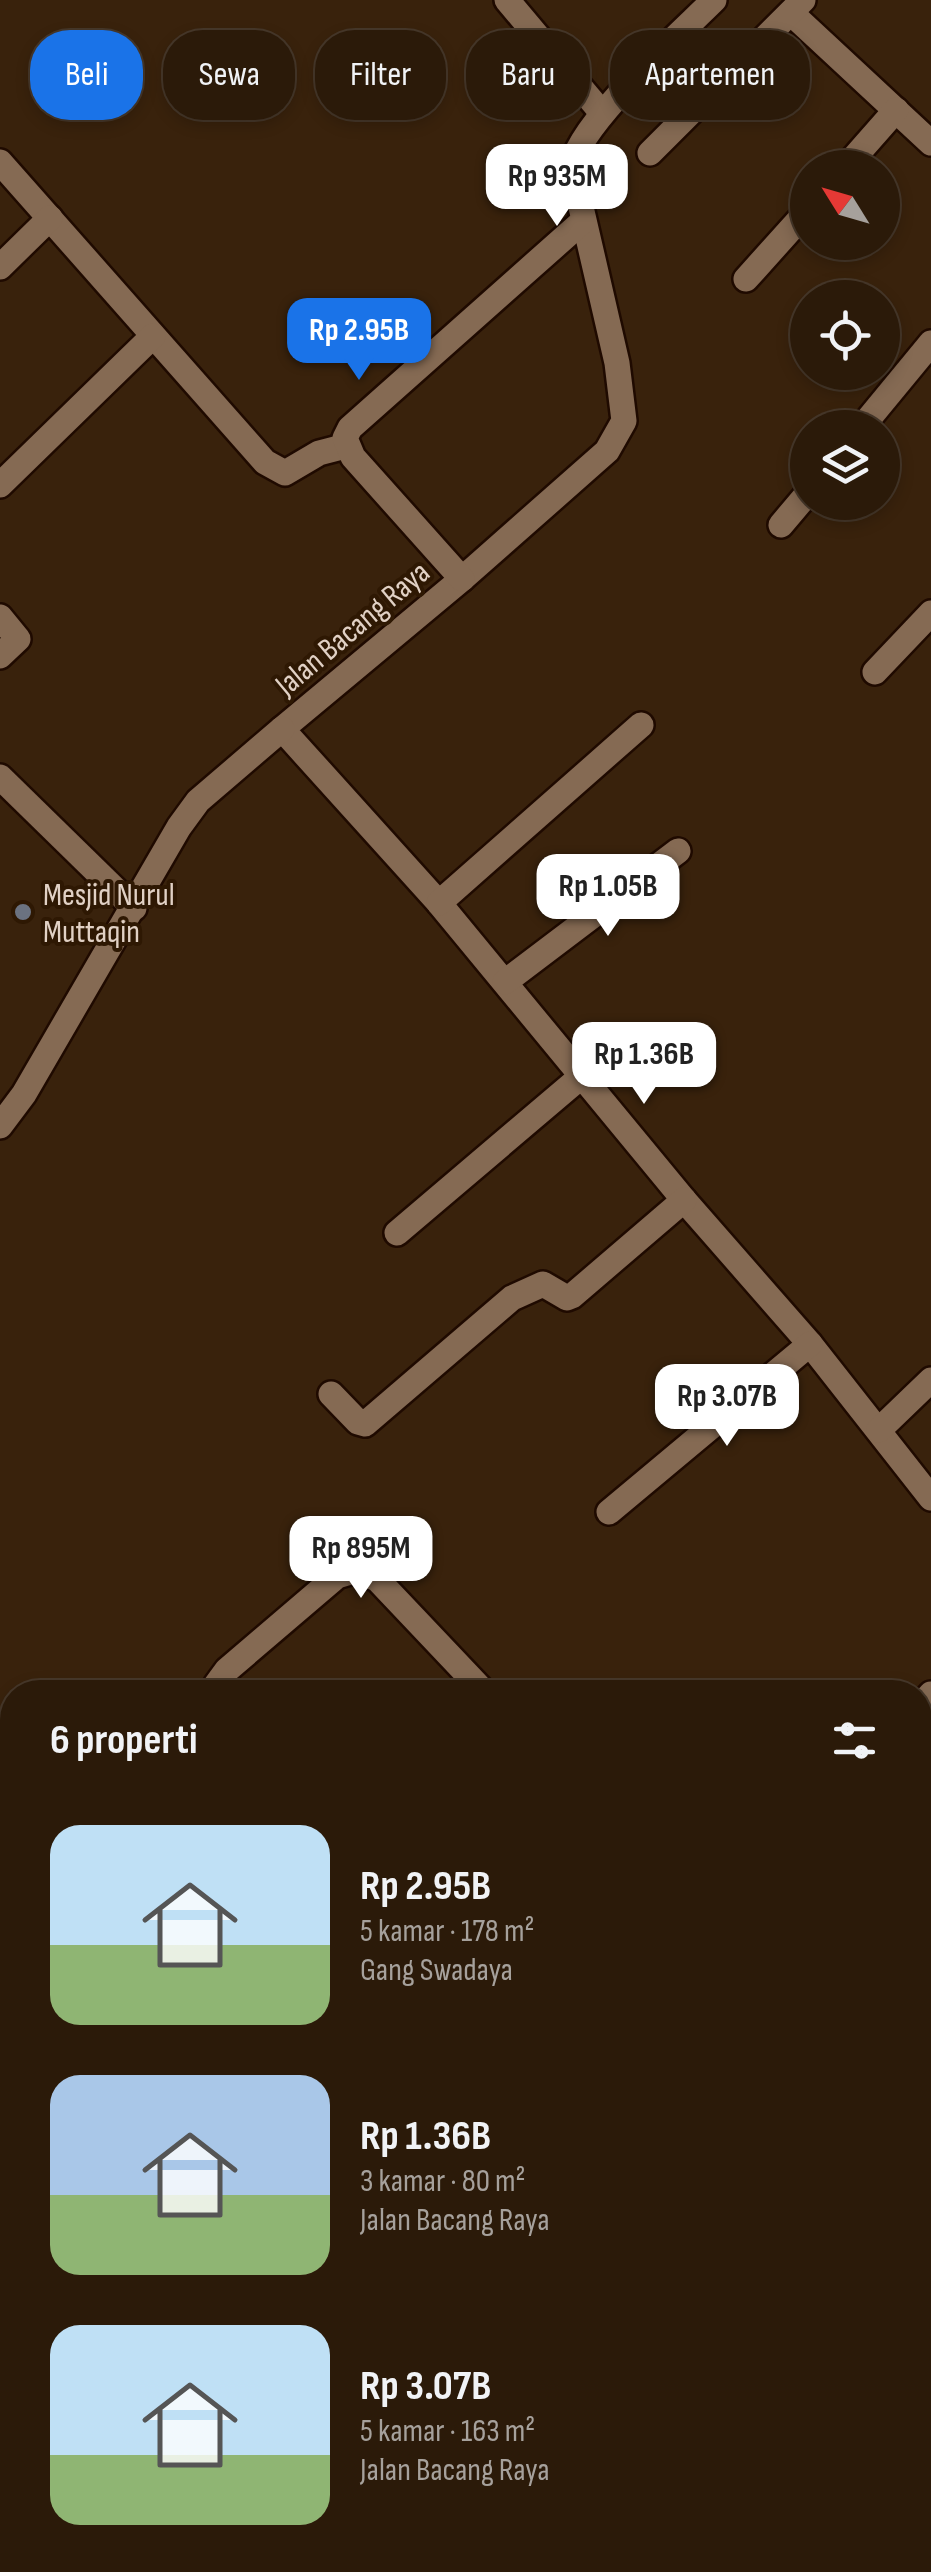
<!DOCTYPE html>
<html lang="id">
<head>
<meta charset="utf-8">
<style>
  :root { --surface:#2b1a09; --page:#332312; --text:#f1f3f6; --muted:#a6a19c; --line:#47382a; --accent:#1a73e8 }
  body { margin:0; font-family:"Sofia Sans Condensed",sans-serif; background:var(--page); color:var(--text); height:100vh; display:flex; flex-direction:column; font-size:38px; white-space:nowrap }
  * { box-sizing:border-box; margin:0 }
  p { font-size:32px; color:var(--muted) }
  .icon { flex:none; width:55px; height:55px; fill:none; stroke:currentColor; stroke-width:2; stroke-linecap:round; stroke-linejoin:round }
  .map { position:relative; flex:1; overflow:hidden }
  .drawer { position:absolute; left:0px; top:1680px; width:932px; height:892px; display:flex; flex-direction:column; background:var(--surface); border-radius:40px 40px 0 0; box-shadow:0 5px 15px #0003,0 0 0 2px var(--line) }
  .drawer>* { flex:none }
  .top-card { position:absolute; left:30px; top:30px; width:872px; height:90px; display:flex; gap:20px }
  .needle { width:65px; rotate:307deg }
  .buttons { position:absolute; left:790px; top:150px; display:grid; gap:20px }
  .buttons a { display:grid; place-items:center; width:110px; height:110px; border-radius:50%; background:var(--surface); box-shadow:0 5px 15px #0003,0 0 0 2px var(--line); font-size:50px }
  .price { position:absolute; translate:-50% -85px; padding:0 22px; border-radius:20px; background:#fff; color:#222; font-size:32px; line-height:65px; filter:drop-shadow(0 2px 5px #0008) }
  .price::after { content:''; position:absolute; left:50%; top:60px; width:30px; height:22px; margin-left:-15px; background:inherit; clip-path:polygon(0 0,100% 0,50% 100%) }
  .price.selected { background:var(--accent); color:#fff }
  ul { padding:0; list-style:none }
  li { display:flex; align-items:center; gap:30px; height:250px; padding:0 50px }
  li span { display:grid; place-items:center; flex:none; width:280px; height:200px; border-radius:30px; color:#555 }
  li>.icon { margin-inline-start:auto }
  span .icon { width:120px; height:120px; fill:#fffc; stroke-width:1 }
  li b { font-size:42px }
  h2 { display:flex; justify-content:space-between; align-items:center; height:120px; padding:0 50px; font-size:42px }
  .chip { padding:0 35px; border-radius:40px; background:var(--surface); box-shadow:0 5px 15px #0003,0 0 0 2px var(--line); font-size:35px; line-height:90px }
  .chip.selected { background:var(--accent); color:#fff }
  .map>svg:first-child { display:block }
</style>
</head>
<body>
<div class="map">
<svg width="931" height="2572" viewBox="0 0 931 2572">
  <rect width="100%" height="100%" fill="#39220c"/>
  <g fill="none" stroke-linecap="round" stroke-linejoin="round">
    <g stroke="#1f0a00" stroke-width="30">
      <g id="minor">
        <path d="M507,0L602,113"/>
        <path d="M714,0C681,33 575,127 572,168L617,363L624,421L607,451L462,579L282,729L439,903L684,1200L810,1344L931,1498"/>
        <path d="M791,13L931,143"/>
        <path d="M650,153L803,0"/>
        <path d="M0,162L265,462L285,473L319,453L346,446"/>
        <path d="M845,168L896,110"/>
        <path d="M0,267L50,218"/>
        <path d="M746,279L808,210"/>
        <path d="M861,428L931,343"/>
        <path d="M0,485L153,336"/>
        <path d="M781,525L808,493"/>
        <path d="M462,579L353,457L345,438L350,428L583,221"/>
        <path d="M0,617L18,639L0,656"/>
        <path d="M875,672L931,613"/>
        <path d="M0,777L134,908"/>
        <path d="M439,903L641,725"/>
        <path d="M505,982L678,851"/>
        <path d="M0,1126L24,1094L179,827L198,801L282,729"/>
        <path d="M397,1233L583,1075"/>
        <path d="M331,1394L358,1422L365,1424L512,1298L543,1284L567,1298L572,1296L684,1200"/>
        <path d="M879,1430L931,1380"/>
        <path d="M609,1512L810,1344"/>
        <path d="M218,1692L216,1685L227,1670L337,1576L357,1570L377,1579L484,1692"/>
        <path d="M920,1706L931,1694"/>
        <path d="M920,1753L931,1774"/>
        <path d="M0,1790L12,1807"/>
        <path d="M0,2020L12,2006"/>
        <path d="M0,2276L12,2263"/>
        <path d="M920,2408L931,2420"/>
        <path d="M920,2500L931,2488"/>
        <path d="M0,2547L12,2533"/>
        <path d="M516,2560L528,2572"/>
        <path d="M901,2560L912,2572"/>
        <path d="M847,2563L851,2560"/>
        <path d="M198,2572L209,2560"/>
        <path d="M412,2572L423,2560"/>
      </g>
    </g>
    <use href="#minor" stroke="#856a53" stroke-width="25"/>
  </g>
  <circle fill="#6b7280" stroke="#2e1803" stroke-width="4" cx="23" cy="912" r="10"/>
  <g text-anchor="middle" stroke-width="8" stroke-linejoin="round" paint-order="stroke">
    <g font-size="32" fill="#e1d1c5" stroke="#2e1803">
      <text transform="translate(352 628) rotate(-40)" y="11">Jalan Bacang Raya</text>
    </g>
    <g font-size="32" fill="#e1d1c5" stroke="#2e1803" text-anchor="start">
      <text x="43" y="905">Mesjid Nurul<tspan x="43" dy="37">Muttaqin</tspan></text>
    </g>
  </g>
</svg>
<div class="buttons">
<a><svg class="needle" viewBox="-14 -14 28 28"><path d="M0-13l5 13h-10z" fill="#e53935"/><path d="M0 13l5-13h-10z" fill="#a6a19c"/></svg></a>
<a><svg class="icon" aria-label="locate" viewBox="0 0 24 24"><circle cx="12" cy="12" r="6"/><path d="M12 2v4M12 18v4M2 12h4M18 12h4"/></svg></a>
<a><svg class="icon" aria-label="layers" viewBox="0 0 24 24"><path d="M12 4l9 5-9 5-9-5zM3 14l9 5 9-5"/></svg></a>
</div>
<b class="price" style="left:557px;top:229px">Rp 935M</b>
<b class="price selected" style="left:359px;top:383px">Rp 2.95B</b>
<b class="price" style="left:608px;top:939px">Rp 1.05B</b>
<b class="price" style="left:644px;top:1107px">Rp 1.36B</b>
<b class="price" style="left:727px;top:1449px">Rp 3.07B</b>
<b class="price" style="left:361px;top:1601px">Rp 895M</b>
<div class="top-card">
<a class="chip selected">Beli</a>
<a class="chip">Sewa</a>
<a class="chip">Filter</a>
<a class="chip">Baru</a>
<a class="chip">Apartemen</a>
</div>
<section class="drawer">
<h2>6 properti<svg class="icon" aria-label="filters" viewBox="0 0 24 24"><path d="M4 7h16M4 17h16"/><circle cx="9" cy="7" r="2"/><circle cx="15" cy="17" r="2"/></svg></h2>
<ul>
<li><span style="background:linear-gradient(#bfe0f5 60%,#8fb573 0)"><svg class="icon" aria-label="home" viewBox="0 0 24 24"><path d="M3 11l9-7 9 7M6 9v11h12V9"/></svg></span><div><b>Rp 2.95B</b><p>5 kamar · 178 m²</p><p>Gang Swadaya</p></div></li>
<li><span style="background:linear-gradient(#a9c7e8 60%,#8fb573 0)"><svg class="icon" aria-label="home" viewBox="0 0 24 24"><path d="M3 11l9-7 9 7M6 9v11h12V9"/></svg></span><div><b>Rp 1.36B</b><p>3 kamar · 80 m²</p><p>Jalan Bacang Raya</p></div></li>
<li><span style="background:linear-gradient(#bfe0f5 65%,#8fb573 0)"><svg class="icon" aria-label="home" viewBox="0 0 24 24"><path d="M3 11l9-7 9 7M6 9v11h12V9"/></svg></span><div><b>Rp 3.07B</b><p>5 kamar · 163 m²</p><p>Jalan Bacang Raya</p></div></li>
</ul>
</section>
</div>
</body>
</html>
